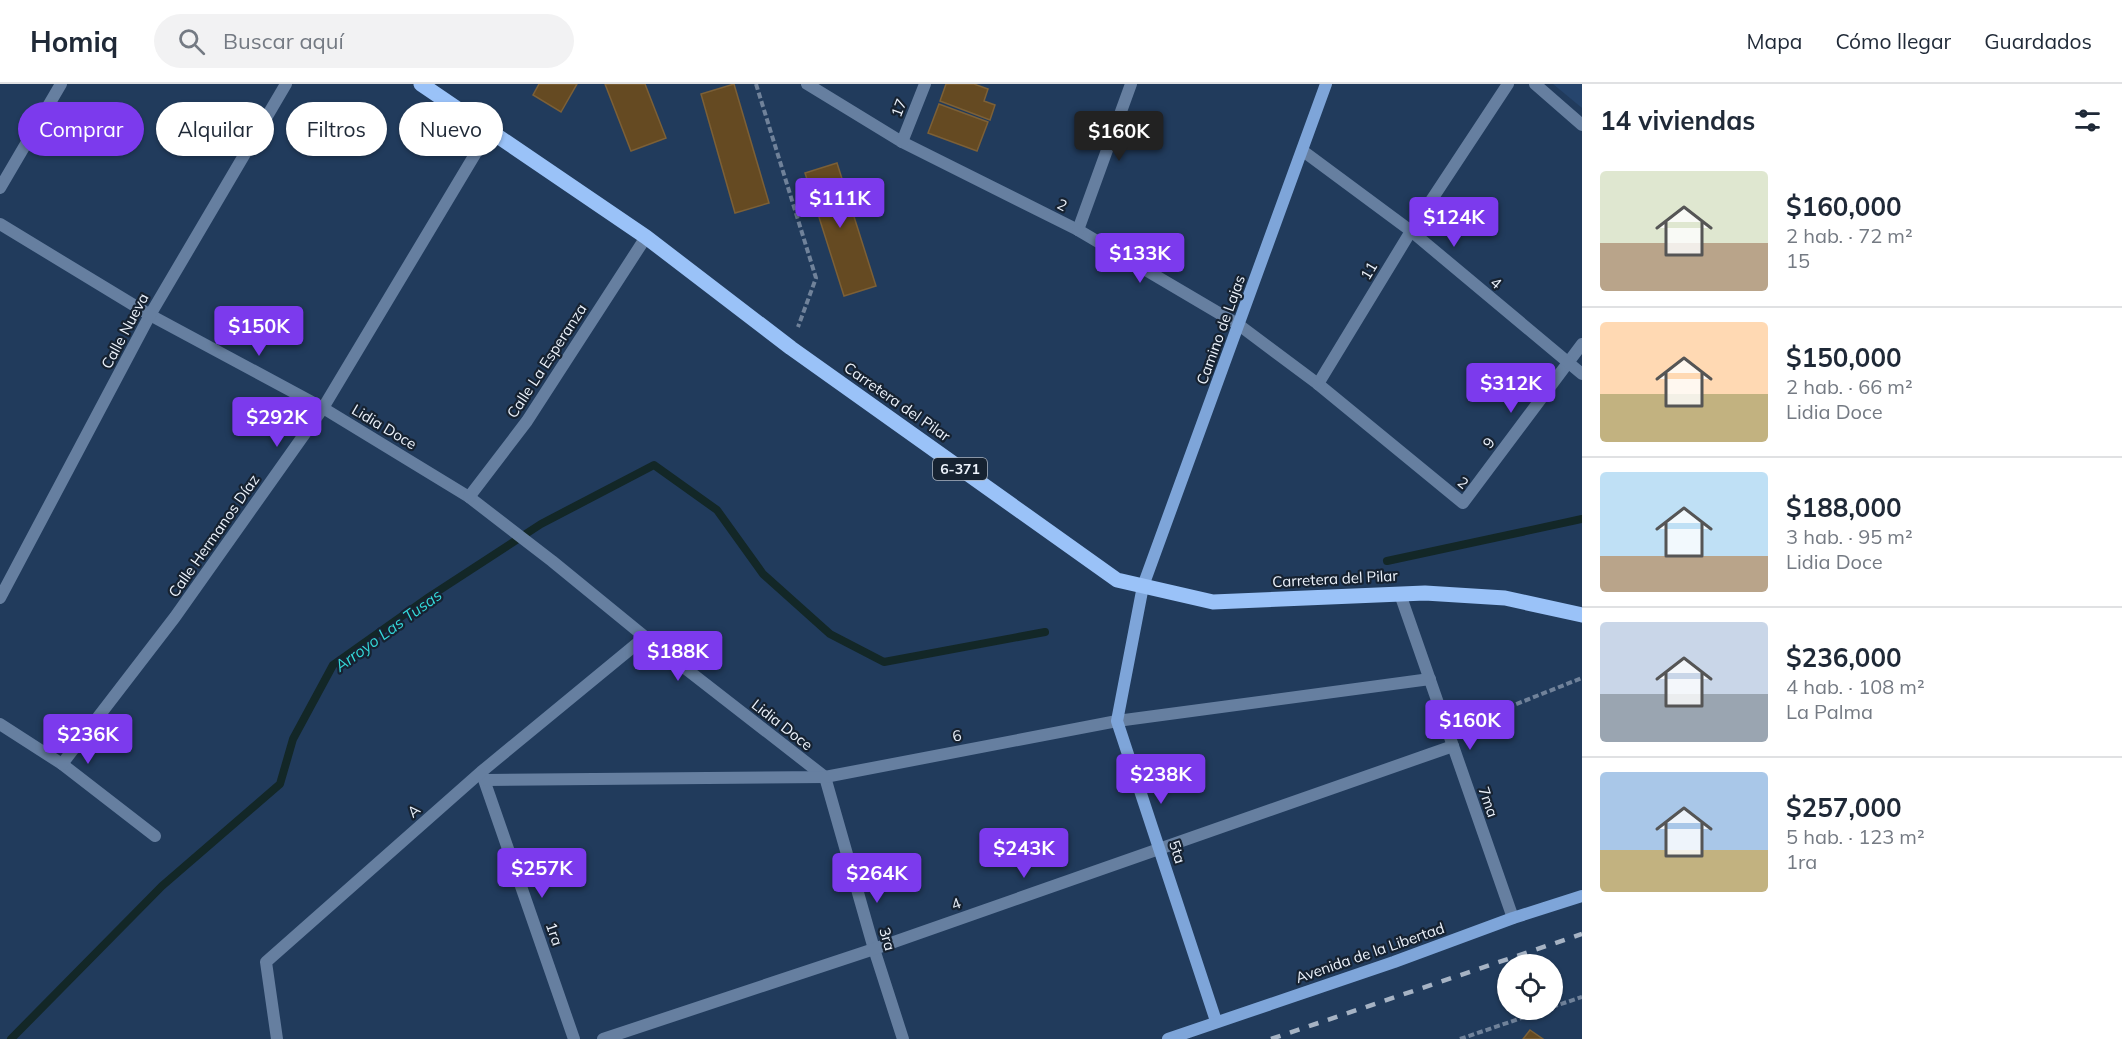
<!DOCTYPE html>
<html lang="es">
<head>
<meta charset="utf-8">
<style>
  :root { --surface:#fff; --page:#f2f2f3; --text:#1f2937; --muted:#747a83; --line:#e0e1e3; --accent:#7c3aed }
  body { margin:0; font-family:Mulish,sans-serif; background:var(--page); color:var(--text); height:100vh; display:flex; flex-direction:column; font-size:22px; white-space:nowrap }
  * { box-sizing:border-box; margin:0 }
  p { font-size:20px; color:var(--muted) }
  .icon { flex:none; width:33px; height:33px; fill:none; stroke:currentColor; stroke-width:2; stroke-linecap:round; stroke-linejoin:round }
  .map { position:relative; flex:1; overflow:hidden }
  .drawer { display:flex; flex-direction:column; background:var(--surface); width:540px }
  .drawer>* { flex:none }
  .banner { position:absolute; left:18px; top:18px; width:570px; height:54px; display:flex; gap:12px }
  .fabs { position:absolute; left:1497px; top:870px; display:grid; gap:12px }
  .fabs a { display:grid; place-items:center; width:66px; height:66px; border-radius:50%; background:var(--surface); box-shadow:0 2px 4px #0004; font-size:30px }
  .price { position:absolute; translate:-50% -51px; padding:0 14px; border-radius:6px; background:var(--accent); color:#fff; font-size:20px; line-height:39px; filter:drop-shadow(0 2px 3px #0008) }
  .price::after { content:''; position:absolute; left:50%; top:36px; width:18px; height:14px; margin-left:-9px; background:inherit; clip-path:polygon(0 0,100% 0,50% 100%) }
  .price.current { background:#222; color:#fff }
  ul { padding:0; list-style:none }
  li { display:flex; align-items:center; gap:18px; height:150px; padding:0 18px }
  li+li { border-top:2px solid var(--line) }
  li span { display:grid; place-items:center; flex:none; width:168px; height:120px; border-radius:6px; color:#555 }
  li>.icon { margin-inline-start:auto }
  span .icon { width:72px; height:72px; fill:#fffc; stroke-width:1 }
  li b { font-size:26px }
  h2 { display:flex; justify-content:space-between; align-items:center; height:72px; padding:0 18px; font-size:26px }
  .pill { padding:0 21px; border-radius:27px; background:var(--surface); box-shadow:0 2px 4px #0004; font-size:21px; line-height:54px }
  .pill.current { background:var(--accent); color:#fff }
  header { display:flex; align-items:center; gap:36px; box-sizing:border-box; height:84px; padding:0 30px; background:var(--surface); border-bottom:2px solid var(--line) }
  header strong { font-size:28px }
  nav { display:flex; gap:33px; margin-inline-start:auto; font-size:21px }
  .search { width:420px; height:54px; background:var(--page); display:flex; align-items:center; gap:15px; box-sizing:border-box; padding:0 21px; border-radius:33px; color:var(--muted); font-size:22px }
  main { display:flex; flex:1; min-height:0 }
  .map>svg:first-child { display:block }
</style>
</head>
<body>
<header>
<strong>Homiq</strong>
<div class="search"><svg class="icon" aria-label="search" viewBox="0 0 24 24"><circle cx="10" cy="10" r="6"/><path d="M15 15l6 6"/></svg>Buscar aquí</div>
<nav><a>Mapa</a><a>Cómo llegar</a><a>Guardados</a></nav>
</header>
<main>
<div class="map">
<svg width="1582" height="955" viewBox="0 0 1582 955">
  <rect width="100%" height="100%" fill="#213b5c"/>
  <path fill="#26456d" d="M1553,0H1582V24Z"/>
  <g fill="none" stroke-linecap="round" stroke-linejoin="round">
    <g stroke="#132727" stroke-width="8">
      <path d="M1387,477L1582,435"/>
      <path d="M11,955L162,802L280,700L293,655L333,581L429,513L541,440L654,381L717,426L763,490L830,550L884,578L1045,548"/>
    </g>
  </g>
  <g fill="#654a22" stroke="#7c6037" stroke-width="1.5">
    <path d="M539,0H577L561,28L533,11Z"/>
    <path d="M605,0H645L666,54L631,67Z"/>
    <path d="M734,0L769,119L735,129L701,10Z"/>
    <path d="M946,0H974L988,5L984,17L995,21L990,36L940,17Z"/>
    <path d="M939,20L988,38L977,67L928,49Z"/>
    <path d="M837,79L876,202L844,212L805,89Z"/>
    <path d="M1530,946L1543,955H1523Z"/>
  </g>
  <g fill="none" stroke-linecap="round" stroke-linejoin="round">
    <g stroke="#70829a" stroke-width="4" stroke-dasharray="6 3" stroke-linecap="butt">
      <path d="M756,0L816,194L798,243"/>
      <path d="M1466,640L1582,594"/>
      <path d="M1552,923L1582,913"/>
      <path d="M1460,955L1545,926"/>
    </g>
    <path stroke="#667fa0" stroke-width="12" d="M1117,637L1430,595"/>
    <g stroke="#667fa0" stroke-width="12">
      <path d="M807,0L902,58L1078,146L1239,241L1318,300L1463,419L1582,260"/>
      <path d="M1535,0L1582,41"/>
      <path d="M902,58L925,0"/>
      <path d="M1303,67L1411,147L1582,290"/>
      <path d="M0,104L61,0"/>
      <path d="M0,140L150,231L323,324L469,413L552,477L645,553L825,693L874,865L903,955"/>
      <path d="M1078,146L1131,0"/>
      <path d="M1318,300L1411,147L1508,0"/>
      <path d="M469,413L527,337L646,153"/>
      <path d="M1400,510L1513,834"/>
      <path d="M0,514L150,231L286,0"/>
      <path d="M0,640L62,680L155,752"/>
      <path d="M62,680L175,533L323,324L489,47"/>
      <path d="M482,690L574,955"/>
      <path d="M486,696L825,693L1117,637"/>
      <path d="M277,955L266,878L481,688L645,553"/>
      <path d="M603,955L874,865L1453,662"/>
    </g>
    <g stroke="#7ea5d9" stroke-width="12">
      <path d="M1216,937L1117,637L1143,502L1326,0"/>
      <path d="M1168,955L1394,878L1513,834L1582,812"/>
    </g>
    <path stroke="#9ac2f8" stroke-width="15" d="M421,0L646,153L791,264L1117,496L1213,518L1425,509L1505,514L1582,531"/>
    <path stroke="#a6b3c4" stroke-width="4.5" stroke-dasharray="10 10" stroke-linecap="butt" d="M1271,955L1582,850"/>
  </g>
  <g text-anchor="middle" stroke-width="4.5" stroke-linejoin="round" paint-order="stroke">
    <rect fill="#162231" stroke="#acb4be" stroke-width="1.5" x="933" y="374" width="54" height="22" rx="4.5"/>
    <g font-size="14" font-weight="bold" fill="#ecf2fb">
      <text x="960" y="390">6-371</text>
    </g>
    <g font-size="15" fill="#ecf2fb" stroke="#162231">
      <text transform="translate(899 24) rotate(-69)" y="5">17</text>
      <text transform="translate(1062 121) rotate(27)" y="5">2</text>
      <text transform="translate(1369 187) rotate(-59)" y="5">11</text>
      <text transform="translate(1496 199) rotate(40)" y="5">4</text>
      <text transform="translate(1221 246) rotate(-70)" y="5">Camino de Lajas</text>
      <text transform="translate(125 247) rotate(-62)" y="5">Calle Nueva</text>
      <text transform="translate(547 277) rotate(-57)" y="5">Calle La Esperanza</text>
      <text transform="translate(897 318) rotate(35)" y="5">Carretera del Pilar</text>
      <text transform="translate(384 343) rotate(31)" y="5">Lidia Doce</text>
      <text transform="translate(1489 359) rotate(-53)" y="5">9</text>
      <text transform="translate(1463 399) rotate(39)" y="5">2</text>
      <text transform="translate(214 452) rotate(-55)" y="5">Calle Hermanos Díaz</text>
      <text transform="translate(1335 495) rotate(-3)" y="5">Carretera del Pilar</text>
      <text transform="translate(782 641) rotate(38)" y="5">Lidia Doce</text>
      <text transform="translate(957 652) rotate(-11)" y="5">6</text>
      <text transform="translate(1488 718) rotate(71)" y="5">7ma</text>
      <text transform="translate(414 727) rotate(-41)" y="5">A</text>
      <text transform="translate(1177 768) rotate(72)" y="5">5ta</text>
      <text transform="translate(956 820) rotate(-20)" y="5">4</text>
      <text transform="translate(554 850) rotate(71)" y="5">1ra</text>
      <text transform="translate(887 855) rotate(74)" y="5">3ra</text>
      <text transform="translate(1370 869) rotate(-19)" y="5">Avenida de la Libertad</text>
    </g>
    <g font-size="16" font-style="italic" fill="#34d8d9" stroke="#162231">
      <text transform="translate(388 546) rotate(-36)" y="6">Arroyo Las Tusas</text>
    </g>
  </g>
</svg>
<div class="fabs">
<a><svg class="icon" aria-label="locate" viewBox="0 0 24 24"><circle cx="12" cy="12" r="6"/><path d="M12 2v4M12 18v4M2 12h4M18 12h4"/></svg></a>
</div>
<b class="price current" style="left:1119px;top:78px">$160K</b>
<b class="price" style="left:840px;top:145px">$111K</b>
<b class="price" style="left:1454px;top:164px">$124K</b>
<b class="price" style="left:1140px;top:200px">$133K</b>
<b class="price" style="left:259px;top:273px">$150K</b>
<b class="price" style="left:1511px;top:330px">$312K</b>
<b class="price" style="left:277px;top:364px">$292K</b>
<b class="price" style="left:678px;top:598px">$188K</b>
<b class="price" style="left:1470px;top:667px">$160K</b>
<b class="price" style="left:88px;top:681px">$236K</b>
<b class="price" style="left:1161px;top:721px">$238K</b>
<b class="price" style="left:1024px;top:795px">$243K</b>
<b class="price" style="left:542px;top:815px">$257K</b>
<b class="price" style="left:877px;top:820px">$264K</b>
<div class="banner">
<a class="pill current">Comprar</a>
<a class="pill">Alquilar</a>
<a class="pill">Filtros</a>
<a class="pill">Nuevo</a>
</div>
</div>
<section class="drawer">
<h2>14 viviendas<svg class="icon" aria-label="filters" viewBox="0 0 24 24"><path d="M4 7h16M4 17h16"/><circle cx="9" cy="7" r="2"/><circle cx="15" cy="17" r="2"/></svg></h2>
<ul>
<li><span style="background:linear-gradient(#dfe7d0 60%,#b9a48a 0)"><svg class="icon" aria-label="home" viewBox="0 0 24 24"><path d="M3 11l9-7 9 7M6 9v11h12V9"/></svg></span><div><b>$160,000</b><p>2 hab. · 72 m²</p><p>15</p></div></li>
<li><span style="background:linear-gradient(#ffd9b3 60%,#c2b280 0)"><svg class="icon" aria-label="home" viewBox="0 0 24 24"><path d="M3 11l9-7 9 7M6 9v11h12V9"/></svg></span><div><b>$150,000</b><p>2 hab. · 66 m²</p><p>Lidia Doce</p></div></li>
<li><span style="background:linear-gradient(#bfe0f5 70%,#b9a48a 0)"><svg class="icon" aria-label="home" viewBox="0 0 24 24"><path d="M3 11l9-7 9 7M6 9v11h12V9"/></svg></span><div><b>$188,000</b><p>3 hab. · 95 m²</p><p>Lidia Doce</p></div></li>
<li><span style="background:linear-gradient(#c9d6e8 60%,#9aa5b1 0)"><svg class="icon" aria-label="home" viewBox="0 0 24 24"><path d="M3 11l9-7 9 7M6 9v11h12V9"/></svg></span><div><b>$236,000</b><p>4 hab. · 108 m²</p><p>La Palma</p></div></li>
<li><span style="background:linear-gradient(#a9c7e8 65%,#c2b280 0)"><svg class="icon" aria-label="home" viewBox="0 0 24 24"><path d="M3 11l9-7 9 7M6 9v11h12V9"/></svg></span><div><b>$257,000</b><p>5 hab. · 123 m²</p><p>1ra</p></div></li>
</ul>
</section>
</main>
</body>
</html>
